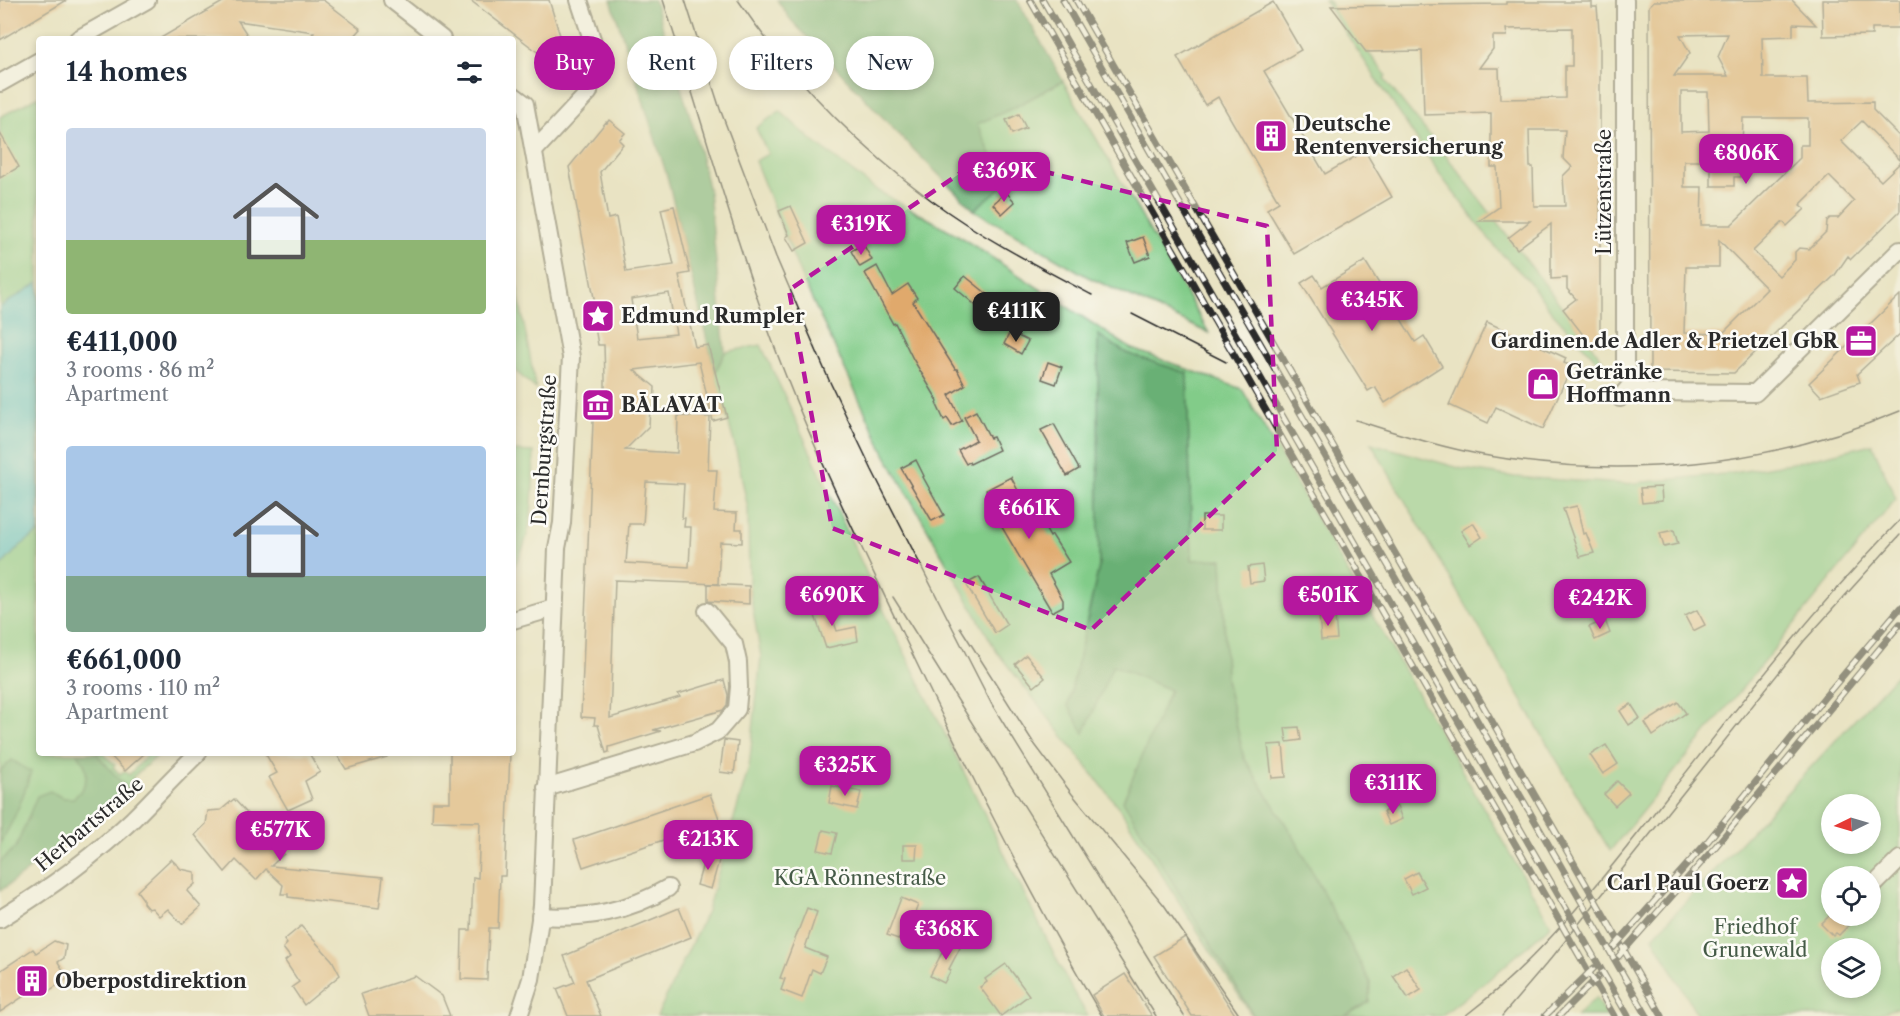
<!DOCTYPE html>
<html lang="en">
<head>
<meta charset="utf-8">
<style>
  :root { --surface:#fff; --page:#f2f2f3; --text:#1f2937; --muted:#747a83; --accent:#b5179e }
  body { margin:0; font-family:"Libre Caslon Text",serif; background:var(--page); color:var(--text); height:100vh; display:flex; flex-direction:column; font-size:22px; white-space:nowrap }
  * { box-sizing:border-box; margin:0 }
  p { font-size:20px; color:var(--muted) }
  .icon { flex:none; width:33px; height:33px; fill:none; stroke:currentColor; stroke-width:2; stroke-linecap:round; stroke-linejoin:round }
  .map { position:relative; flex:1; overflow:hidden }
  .side { position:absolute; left:36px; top:36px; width:480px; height:720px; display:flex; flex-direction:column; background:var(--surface); border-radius:6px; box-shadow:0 3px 9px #0003 }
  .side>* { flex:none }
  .banner { position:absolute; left:534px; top:36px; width:570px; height:54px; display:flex; gap:12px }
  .needle { width:39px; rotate:265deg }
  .fabs { position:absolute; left:1821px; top:794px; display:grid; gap:12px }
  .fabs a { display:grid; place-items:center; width:60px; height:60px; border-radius:50%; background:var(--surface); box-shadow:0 3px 9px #0003; font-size:30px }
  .price { position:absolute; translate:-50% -51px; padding:0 14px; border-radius:12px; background:var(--accent); color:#fff; font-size:20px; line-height:39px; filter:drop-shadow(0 2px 3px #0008) }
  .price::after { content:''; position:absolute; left:50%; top:36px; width:18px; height:14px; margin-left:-9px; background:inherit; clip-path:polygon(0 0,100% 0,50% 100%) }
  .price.selected { background:#222; color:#fff }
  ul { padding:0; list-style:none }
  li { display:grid; align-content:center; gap:12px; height:318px; padding:0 30px }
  li span { display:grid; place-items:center; height:186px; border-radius:6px; color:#555 }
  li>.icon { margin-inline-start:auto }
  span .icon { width:108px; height:108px; fill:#fffc; stroke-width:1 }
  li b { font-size:26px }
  h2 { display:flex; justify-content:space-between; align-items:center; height:72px; padding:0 30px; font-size:26px }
  .tag { padding:0 21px; border-radius:27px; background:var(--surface); box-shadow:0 3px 9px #0003; font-size:21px; line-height:54px }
  .tag.selected { background:var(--accent); color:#fff }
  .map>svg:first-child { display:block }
</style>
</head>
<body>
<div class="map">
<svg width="1900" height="1016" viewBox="0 0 1900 1016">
  <rect width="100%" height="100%" fill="#fdfcf7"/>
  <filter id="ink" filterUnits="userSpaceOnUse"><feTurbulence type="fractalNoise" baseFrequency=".0167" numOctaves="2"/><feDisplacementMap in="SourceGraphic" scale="12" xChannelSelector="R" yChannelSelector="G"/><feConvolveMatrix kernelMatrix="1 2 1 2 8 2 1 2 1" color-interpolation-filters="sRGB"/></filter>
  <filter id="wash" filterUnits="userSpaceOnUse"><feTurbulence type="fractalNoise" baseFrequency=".008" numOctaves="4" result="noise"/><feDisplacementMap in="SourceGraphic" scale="24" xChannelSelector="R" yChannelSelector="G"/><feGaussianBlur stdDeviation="1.35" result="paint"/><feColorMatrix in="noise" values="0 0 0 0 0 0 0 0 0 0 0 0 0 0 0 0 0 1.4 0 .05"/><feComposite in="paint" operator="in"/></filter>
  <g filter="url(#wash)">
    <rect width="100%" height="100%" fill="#e9e3c3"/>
    <g fill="#82cc89" stroke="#567c5a" stroke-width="1.5" fill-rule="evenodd">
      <path d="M1324,0H1327L1386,75L1384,79L1459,172L1608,367L1605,369L1551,311L1528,280L1497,249L1443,179Z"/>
      <path d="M1063,81L1209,333L1088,277L974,210L1004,184L976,124L1015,107Z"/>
      <path d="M39,96V753H103L115,765L113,767L120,774L124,771L129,775L149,753H160L132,778L135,782L77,834L0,891V117Z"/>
      <path d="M780,111L814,142L878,191L956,234L1130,348L1242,389L1551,925L1493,976L1441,1016H1345L1369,1002L1370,982L1295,839L1244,758L1226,680L1224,604L1222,559L1192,560L1187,373L1126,353L1098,335L1099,567L1068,705L1113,665L1170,690L1124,801L1254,1016H1252L1120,809L997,652L885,454L801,276L755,161L768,154L756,128Z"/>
      <path d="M513,266L536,389L513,369Z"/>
      <path d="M761,345L884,611L1072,990L1088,1016H657L707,911L749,767L761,657L749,586L748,509L736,450L715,373L725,352Z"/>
      <path d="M1371,443L1463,469L1515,477L1625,484L1733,473L1802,461L1872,444L1896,499L1610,851Z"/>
      <path d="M513,451L534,452C532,492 536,533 513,568Z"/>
      <path d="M1900,671V1007L1872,1016H1698L1653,937ZM1832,804H1870V843H1832ZM1832,876H1870V915H1832ZM1832,948H1870V987H1832Z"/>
      <path d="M1596,998L1606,1016H1576Z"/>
    </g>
    <g fill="#69b075" stroke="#4a6e50" stroke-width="1.5">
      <path d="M611,0H654L694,129L709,191L725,352L715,373L667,176Z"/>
      <path d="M777,0H1017L1063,81L1015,107L977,124L1005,184L974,210L905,141L791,20Z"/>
      <path d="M1098,335L1126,353L1187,373L1192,560L1222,559L1226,680L1244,758L1295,839L1370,982L1369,1002L1345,1016H1254L1123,801L1170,690L1113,665L1084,733L1068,705L1099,567Z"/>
      <path d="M77,753H96L127,789L77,834L0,891V862L16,847L37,796L50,791L63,798H74C89,784 91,769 77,753Z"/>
      <path d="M12,760L31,772C23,797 15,820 0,843V771Z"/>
    </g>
    <path fill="#59c4d3" stroke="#42787f" stroke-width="1.5" d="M39,282V532L20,546L0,567V307Z"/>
    <g id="blocks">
      <g fill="#e0a96c" fill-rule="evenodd">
        <path d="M0,0H67L0,40Z"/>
        <path d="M226,0H323L361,29L352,39H309L314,32L238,21L250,39H159Z"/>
        <path d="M470,0H549L566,55L553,64Z"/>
        <path d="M1792,0L1816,25L1793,24V36L1762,37L1763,78H1807L1808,103L1873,102V110L1900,137V160L1862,121L1841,141L1881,181L1900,163V211L1851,259L1848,256L1835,275L1734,373L1650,372L1649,6L1654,1ZM1728,34L1718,57L1728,76H1674L1690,53L1680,35ZM1681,92H1708L1709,131L1681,132ZM1743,118H1808V145H1800V158L1731,225H1701L1702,187H1684V161H1711V186H1734V177H1741ZM1829,176L1854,201L1838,218H1830L1827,221L1826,232L1809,249L1799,248L1795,252V260L1779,276L1753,251L1783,222L1787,226L1805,209L1800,205ZM1719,240L1767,289L1722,334L1684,333L1686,267H1719Z"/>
        <path d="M1822,0H1900V28H1872V35L1823,36Z"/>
        <path d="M1273,2L1301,50L1264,71L1325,174L1365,151L1392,197L1294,254L1267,209L1279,202L1218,97L1205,105L1177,57Z"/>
        <path d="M1506,2H1592V7H1597L1600,42V338L1591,345L1563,309L1576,299L1567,289V278L1551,279V224L1517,249L1508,238L1530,221H1479L1499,207L1497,167H1491V113L1424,115L1422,51L1366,52L1331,6L1506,4ZM1572,28V66H1565V98L1500,99L1499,68H1479L1493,49V36H1507L1506,29ZM1529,130H1565L1563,158L1572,167L1563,176L1565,206H1534L1533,167H1530Z"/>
        <path d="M1019,114L1026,128L1012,134L1006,120Z"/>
        <path d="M609,120L625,133L619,140L623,144L600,172L608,219L616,217L626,272L674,265L661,209L674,206L690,273L679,275L695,347L708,345L727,417L713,421L699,362L634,370L655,387L654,407L650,408L649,426L625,450L677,453L678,416L710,417L708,470H717L714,512L737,513L736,529H742V543L720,542L718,584L615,580L610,718L680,697L678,694L724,680L728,695L727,705L723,710L653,730L661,731L609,747V752L606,753L598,725H594L595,718L581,717L594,397L605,398V379L604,345H598L591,303H595L569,167L606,122L607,123ZM669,293L676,334L637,338L631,299ZM646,482L684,484L682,518H685L684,527H691L689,567L626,563L629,524H643Z"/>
        <path d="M0,133L19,167L0,178Z"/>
        <path d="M1006,192L1015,202L1002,214L993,204Z"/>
        <path d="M791,206L808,243L794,251L786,237L789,235L779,211Z"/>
        <path d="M1143,237L1150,256L1135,262L1127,243Z"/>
        <path d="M863,244L872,260L860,267L851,251Z"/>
        <path d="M1365,261L1415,342L1424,336L1442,366L1385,403L1375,387L1368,391L1301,283L1314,275L1322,287Z"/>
        <path d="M877,266L892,295L908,284L917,298L913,302L955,369H957L965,385L949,395L962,421L952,426L947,418L944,420L936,403L938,401L913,359L895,323L893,324L865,273Z"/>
        <path d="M965,276L1002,306L992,319L955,288Z"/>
        <path d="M1900,295V334L1857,374L1860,382L1821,396L1809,383Z"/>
        <path d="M1487,322L1566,358L1564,363L1572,366L1543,429L1496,407L1488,423L1449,405Z"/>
        <path d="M1010,332L1028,341L1021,354L1004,344Z"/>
        <path d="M1048,362L1062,367L1056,384L1042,379Z"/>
        <path d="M976,411L990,438L993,437L999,450L970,464L969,462L966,464L958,450L976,440L964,417Z"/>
        <path d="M1054,424L1079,469L1067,476L1041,430Z"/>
        <path d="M916,460L924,476L923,477L944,515L932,521L901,468Z"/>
        <path d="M1011,477L1027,508L1032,505L1050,537L1052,535L1069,562L1049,574L1063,600V606L1052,612L993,512L998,509L986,490Z"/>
        <path d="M1661,487L1662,501L1642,503L1640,488Z"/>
        <path d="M1577,506L1583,534L1586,533L1594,553L1580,557L1563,509Z"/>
        <rect x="1202" y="516" width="19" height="14"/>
        <path d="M1473,523L1482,537L1470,545L1461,531Z"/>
        <path d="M1674,530L1678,544L1664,547L1660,533Z"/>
        <path d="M1262,565L1264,581L1250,583L1248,567Z"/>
        <path d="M979,577L1007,625L995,633L966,584Z"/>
        <path d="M708,584L749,586V604L708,601Z"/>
        <path d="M826,599L837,631L856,627L858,641L826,648L811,604Z"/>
        <path d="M1697,610L1705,625L1693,631L1685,616Z"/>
        <path d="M1335,614L1337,639L1321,640L1319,615Z"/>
        <path d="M1605,620L1610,633L1595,640L1589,627Z"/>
        <path d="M1026,655L1045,678L1034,687L1015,664Z"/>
        <path d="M1678,702L1686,713L1653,736L1645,723Z"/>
        <path d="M1631,704L1640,718L1629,725L1620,711Z"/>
        <path d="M1299,727L1301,740L1287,742L1285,728Z"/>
        <path d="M724,740L738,742L734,774L720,772Z"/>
        <path d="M1283,744L1286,777L1272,778L1268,745Z"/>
        <path d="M1606,745L1618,764L1603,774L1590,755Z"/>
        <path d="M108,753H145L125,771Z"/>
        <path d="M265,753H309L320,772L305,781L312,799L288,810L269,777L277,773Z"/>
        <path d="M336,753H386L387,757L346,769Z"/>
        <path d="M450,753H510L505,876H500L498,928H489L487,980L461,979L462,930H471L473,877L478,878L480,822L432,821L433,802H450Z"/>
        <path d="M857,756L872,759L869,776L854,773Z"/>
        <path d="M1617,781L1629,793L1615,806L1604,794Z"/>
        <path d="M832,786L861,792L857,809L829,803Z"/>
        <path d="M710,794L720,821L583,867L574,840Z"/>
        <path d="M234,799L284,854L271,866L383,877L379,908L288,897V894H281L283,885L266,869L256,880L236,860L225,872L195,835L206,824L208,811L221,810Z"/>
        <path d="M1397,806L1402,819L1389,825L1383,812Z"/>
        <path d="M823,830L837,833L832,853L818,850Z"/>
        <path d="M903,845H917L916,859H903Z"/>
        <path d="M706,853L720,857L711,889L697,885Z"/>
        <path d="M171,859L181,869L195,872V884L187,891L201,907L182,924L168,909L159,916L152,908L148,909L143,903V899L137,891Z"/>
        <path d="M1417,872L1426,887L1412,894L1404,879Z"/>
        <path d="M901,898L918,905L904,941L887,935Z"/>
        <path d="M679,908L691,937L586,980L601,1016H568L557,989L575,982L564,956Z"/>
        <path d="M807,908L817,912L805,948L827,957L820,973L812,969L802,998L781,990L785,979L780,978Z"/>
        <path d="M1830,915H1853L1845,923L1848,926L1839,935L1836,933L1833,936L1821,924Z"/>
        <path d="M301,926L332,960L340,975L304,1005L292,987L299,982L285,961L290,957L283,948L287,944L284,940Z"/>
        <path d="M950,937L962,944L949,969L951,970L944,983L930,976Z"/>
        <path d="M1185,937L1236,1016H1192L1154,956Z"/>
        <path d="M54,941L66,945L64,958L58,962L68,978L47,992L42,984L0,1012V971L33,949L36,953Z"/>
        <path d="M1006,964L1029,995L1001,1016L980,987L987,982L985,979Z"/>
        <path d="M1406,967L1421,990L1408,998L1393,976Z"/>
        <path d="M1125,974L1152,1016H1104L1092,995Z"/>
        <path d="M415,976L442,996L450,1016H369L361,994Z"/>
      </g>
    </g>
  </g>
  <g filter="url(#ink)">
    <use href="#blocks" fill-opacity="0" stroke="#6e6b60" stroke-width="1.5"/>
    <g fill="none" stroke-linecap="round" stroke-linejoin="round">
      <g stroke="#6e6b60" stroke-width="20">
        <g id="minor">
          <path d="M392,0L442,39"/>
          <path d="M1625,0V363L1633,382L1646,392L1755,393L1900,250"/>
          <path d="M78,39L147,0"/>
          <path d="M0,83L39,61"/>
          <path d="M513,95L525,104L571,357L562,523L557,548L556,575L542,906L531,979L519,1016"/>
          <path d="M534,151L589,92L595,48L579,0"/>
          <path d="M1620,398L1633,382"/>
          <path d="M513,620L554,608"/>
          <path d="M546,788L694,743L718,731L737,709L739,687L738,662L734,644L707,611"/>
          <path d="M1870,889L1900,859"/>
          <path d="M540,916C587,919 627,912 668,888"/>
          <path d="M0,919C47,890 93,857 133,819C155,797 176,774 198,753"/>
        </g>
      </g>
      <use href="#minor" stroke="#fff" stroke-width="16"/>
      <g stroke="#2b2b2b" stroke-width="1.5">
        <path d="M663,0C699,110 729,221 768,329C804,429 851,525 896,620C960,754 1026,888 1102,1016"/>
        <path d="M685,0L720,109L776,257L829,380L872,470L991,703L1184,1016"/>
        <path d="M738,0C791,78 855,144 931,200C981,237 1037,266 1092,295"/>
        <path d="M1132,314L1226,362"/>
        <path d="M1356,420C1398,434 1440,447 1483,455C1622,480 1770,466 1900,411"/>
        <path d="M893,597L1156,1016"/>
        <path d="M960,627L1033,742L1072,794L1164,905L1240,1016"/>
        <path d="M1465,1016C1544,956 1605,875 1665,799C1741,703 1815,607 1900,520"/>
        <path d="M1502,1016L1554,955L1804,641L1900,535"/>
      </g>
      <g stroke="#2b2b2b" stroke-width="7">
        <g id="rail">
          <path d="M1030,0L1614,1016"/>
          <path d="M1043,0L1628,1016"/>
          <path d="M1063,0L1647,1016"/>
          <path d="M1076,0L1662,1016"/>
          <path d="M1613,948L1708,841L1823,699L1900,608"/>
          <path d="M1618,957L1716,846L1900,624"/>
          <path d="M1545,1016L1594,968"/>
          <path d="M1559,1016L1599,976"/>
        </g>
      </g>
      <use href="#rail" stroke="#fdfcf7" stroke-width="4.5" stroke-dasharray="14" stroke-linecap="butt"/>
    </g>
  </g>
  <path d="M0 0H1900V1016H0ZM984,157L1267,226L1277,451L1091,630L832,528L789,290Z" fill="#e9e3c3" fill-opacity=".55" fill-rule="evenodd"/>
  <path fill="none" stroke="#b5179e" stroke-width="4.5" stroke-dasharray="12 8" stroke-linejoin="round" d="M984,157L1267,226L1277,451L1091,630L832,528L789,290Z"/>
  <defs>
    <g id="building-square" transform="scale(1.725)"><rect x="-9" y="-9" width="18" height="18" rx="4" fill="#b5179e" stroke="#fdfcf7"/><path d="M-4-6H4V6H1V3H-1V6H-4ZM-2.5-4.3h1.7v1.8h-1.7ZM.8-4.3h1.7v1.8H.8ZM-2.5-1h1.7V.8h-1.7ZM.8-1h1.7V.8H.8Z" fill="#fff"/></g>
    <g id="sight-square" transform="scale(1.725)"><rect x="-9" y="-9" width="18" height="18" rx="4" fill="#b5179e" stroke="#fdfcf7"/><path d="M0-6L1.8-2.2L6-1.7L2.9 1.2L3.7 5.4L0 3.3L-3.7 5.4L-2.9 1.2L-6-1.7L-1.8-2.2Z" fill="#fff"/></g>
    <g id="office-square" transform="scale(1.725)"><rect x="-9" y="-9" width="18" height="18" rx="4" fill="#b5179e" stroke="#fdfcf7"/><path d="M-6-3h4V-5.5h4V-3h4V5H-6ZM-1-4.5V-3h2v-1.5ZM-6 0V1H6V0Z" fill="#fff"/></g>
    <g id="shop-square" transform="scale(1.725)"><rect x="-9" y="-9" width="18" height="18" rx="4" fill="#b5179e" stroke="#fdfcf7"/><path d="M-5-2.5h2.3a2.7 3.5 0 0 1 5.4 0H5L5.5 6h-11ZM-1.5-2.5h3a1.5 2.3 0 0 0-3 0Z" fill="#fff"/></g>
    <g id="museum-square" transform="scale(1.725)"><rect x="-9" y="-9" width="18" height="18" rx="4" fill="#b5179e" stroke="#fdfcf7"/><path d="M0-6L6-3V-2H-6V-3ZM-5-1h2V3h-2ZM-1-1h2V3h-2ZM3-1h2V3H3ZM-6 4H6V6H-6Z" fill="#fff"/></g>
  </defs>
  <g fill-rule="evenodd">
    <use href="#building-square" x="1271" y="136"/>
    <use href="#sight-square" x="598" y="316"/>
    <use href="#office-square" x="1861" y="341"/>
    <use href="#shop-square" x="1543" y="384"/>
    <use href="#museum-square" x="598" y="405"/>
    <use href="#sight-square" x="1792" y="883"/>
    <use href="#building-square" x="32" y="981"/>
  </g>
  <g text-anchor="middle" stroke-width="5" stroke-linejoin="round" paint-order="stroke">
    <g font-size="20" font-weight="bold" fill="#2b2b2b" stroke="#fdfcf7" text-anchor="start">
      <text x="1294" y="131">Deutsche<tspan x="1294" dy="23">Rentenversicherung</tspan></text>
      <text x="621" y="323">Edmund Rumpler</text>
      <text x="1838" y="348" text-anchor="end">Gardinen.de Adler &amp; Prietzel GbR</text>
      <text x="1566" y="379">Getränke<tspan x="1566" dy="23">Hoffmann</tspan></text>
      <text x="621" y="412">BĀLAVAT</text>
      <text x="1769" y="890" text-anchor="end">Carl Paul Goerz</text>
      <text x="55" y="988">Oberpostdirektion</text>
    </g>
    <g font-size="20" fill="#2b2b2b" stroke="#fdfcf7">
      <text transform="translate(1604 192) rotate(-90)" y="7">Lützenstraße</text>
      <text transform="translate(544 450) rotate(-86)" y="7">Dernburgstraße</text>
      <text transform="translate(89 824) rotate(-40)" y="7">Herbartstraße</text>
    </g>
    <g font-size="20" fill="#455b47" stroke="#fdfcf7">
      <text x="860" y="885">KGA Rönnestraße</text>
      <text x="1755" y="934">Friedhof<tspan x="1755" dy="23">Grunewald</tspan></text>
    </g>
  </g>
</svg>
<div class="fabs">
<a><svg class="needle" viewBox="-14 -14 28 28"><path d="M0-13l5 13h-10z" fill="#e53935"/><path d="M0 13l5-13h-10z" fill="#747a83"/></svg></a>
<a><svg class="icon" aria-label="locate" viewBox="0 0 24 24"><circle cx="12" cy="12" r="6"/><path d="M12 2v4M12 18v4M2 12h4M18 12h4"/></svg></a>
<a><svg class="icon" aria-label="layers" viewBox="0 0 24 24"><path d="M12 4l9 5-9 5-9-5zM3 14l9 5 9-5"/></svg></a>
</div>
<b class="price" style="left:1746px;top:185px">€806K</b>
<b class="price" style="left:1004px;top:203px">€369K</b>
<b class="price" style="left:861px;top:256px">€319K</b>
<b class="price" style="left:1372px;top:332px">€345K</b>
<b class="price selected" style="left:1016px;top:343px">€411K</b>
<b class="price" style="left:1029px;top:540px">€661K</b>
<b class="price" style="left:832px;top:627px">€690K</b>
<b class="price" style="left:1328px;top:627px">€501K</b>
<b class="price" style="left:1600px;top:630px">€242K</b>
<b class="price" style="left:845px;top:797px">€325K</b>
<b class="price" style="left:1393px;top:815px">€311K</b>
<b class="price" style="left:280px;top:862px">€577K</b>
<b class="price" style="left:708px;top:871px">€213K</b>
<b class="price" style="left:946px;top:961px">€368K</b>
<div class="banner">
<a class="tag selected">Buy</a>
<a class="tag">Rent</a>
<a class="tag">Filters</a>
<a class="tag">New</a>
</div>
<section class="side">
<h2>14 homes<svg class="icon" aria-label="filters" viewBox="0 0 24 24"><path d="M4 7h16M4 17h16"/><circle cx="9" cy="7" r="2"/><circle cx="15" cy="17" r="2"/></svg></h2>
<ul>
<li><span style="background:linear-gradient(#c9d6e8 60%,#8fb573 0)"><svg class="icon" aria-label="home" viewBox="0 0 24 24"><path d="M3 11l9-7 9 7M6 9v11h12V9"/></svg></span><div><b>€411,000</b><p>3 rooms · 86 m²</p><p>Apartment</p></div></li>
<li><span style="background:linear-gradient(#a9c7e8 70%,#7fa58c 0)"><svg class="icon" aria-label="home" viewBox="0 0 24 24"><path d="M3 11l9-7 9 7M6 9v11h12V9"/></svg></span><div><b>€661,000</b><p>3 rooms · 110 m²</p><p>Apartment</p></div></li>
</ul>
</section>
</div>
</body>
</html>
